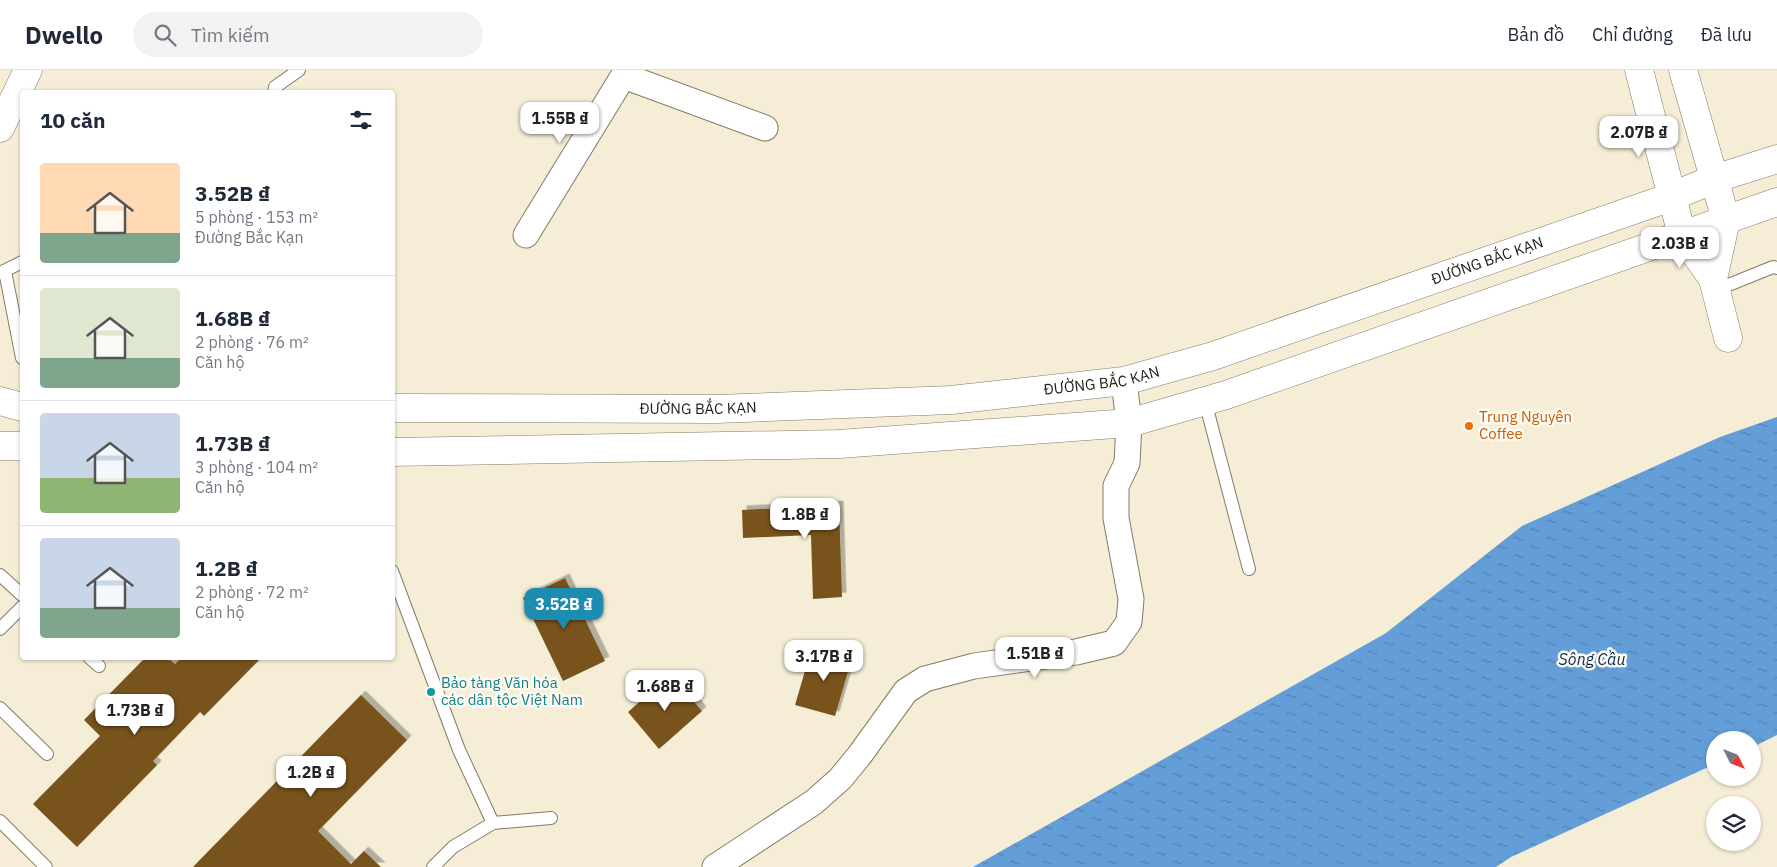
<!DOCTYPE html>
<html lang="vi">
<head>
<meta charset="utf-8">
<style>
  :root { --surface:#fff; --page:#f2f2f3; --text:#1f2937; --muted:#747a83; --line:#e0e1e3; --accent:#1c8cb1 }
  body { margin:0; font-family:"IBM Plex Sans",sans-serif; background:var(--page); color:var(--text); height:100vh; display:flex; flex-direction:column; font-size:19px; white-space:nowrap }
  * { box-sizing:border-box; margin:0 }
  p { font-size:16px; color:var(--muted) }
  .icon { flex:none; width:28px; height:28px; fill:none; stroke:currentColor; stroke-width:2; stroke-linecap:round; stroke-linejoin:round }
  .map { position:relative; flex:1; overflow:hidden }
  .details { position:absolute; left:20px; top:20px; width:375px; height:570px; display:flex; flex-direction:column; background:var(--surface); border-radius:5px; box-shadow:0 1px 4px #0004 }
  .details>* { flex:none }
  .needle { width:32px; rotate:132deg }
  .tools { position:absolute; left:1706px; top:661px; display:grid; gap:10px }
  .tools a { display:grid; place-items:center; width:55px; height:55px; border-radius:50%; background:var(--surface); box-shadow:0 1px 4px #0004; font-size:25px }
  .price { position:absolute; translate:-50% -42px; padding:0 11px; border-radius:10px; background:#fff; color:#222; font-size:16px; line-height:32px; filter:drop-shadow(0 1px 2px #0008) }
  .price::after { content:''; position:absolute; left:50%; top:30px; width:15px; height:11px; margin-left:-8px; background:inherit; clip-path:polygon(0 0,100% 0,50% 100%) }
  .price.selected { background:var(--accent); color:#fff }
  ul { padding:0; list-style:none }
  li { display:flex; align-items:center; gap:15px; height:125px; padding:0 20px }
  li+li { border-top:1px solid var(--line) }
  li span { display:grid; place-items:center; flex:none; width:140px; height:100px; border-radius:5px; color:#555 }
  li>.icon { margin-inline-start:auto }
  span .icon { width:60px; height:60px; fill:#fffc; stroke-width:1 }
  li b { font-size:21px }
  h2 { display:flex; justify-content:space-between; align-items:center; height:60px; padding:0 20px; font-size:21px }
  header { display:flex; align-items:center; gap:30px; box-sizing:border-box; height:70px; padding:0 25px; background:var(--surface); border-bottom:1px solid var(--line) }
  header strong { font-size:24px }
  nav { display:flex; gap:28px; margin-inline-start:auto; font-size:18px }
  .search { width:350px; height:45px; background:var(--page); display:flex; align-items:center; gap:12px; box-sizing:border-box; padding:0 18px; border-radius:28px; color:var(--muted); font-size:19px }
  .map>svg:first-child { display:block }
</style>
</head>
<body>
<header>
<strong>Dwello</strong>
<div class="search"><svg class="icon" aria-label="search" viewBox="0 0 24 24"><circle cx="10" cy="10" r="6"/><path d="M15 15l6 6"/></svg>Tìm kiếm</div>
<nav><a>Bản đồ</a><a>Chỉ đường</a><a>Đã lưu</a></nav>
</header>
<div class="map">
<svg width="1777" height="797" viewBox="0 0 1777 797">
  <defs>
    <pattern id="water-ripples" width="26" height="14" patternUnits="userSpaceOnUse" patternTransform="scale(1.25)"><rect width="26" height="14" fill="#649ed9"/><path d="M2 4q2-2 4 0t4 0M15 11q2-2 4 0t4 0" fill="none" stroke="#5280af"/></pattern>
    <filter id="shadow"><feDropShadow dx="4.5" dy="-4.5" stdDeviation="0" flood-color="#0004"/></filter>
  </defs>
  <rect width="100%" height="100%" fill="#f5edd5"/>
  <path fill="url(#water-ripples)" d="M1777,347V665L1753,677L1752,670H1715V694L1511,787L1496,797H973L1386,563L1522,456L1720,367Z"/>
  <g fill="#78521d" filter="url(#shadow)">
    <path d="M839,435L842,527L813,529L811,465L743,468L742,440Z"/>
    <path d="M565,508L605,591L563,611L523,528Z"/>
    <path d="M812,577L852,588L835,646L795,635Z"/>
    <path d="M145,588H168L175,594L181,588H261L204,646L200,642L153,691L157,695L77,777L33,734L100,666L84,650Z"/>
    <path d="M671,605L702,641L659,679L628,642Z"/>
    <path d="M361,625L407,670L318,761L351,794L364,781L381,797H193Z"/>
  </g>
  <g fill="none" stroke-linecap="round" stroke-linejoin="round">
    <g stroke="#837b65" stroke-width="14">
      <g id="lane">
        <path d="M274,22L275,17L299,0"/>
        <path d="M5,201L22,288"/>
        <path d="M0,203L22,192"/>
        <path d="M1716,220L1773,197L1777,198"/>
        <path d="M1205,331L1249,499"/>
        <path d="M392,501L459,680L493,753"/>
        <path d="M0,505L22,525"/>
        <path d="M0,559L22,537"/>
        <path d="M90,588L99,596"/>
        <path d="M0,638L47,684"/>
        <path d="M0,751L46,797"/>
        <path d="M433,797L453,777L493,753L551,748"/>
      </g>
    </g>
    <g stroke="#837b65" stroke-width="27">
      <g id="street">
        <path d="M624,6L765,58"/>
        <path d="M526,165L627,0"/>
        <path d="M715,797L814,732L840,709L859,686L906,621L925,609L974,596L1076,582L1114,573L1129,552L1131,529L1116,448V416L1127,393L1129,353L1124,311"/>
      </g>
    </g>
    <g stroke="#837b65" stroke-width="29">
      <g id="secondary">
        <path d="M1639,0L1682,165L1713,209L1728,268"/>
        <path d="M1683,0L1726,150L1713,209"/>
        <path d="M0,58L28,0"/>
      </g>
    </g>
    <g stroke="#837b65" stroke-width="29">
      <g id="highway">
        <path d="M0,331L22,337"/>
        <path id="s1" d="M392,338L716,339L951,330L1124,311L1213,286L1671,127L1714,109L1777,89"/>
        <path d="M0,376H22"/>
        <path d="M392,382L839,374L1129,353L1226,325L1777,132"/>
      </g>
    </g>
    <use href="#lane" stroke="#fff" stroke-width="12"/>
    <use href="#street" stroke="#fff" stroke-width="25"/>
    <use href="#secondary" stroke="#fff" stroke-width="28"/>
    <use href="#highway" stroke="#fff" stroke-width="28"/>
  </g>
  <circle fill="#e8710a" stroke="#fefaf0" stroke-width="2" cx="1469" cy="356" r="5"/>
  <circle fill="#0f9aa8" stroke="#fefaf0" stroke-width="2" cx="431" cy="622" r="5"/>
  <g text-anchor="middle" stroke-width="5" stroke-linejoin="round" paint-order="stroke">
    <g font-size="15" fill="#221e16" stroke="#fefaf0">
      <text dy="5" stroke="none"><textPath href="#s1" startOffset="1116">ĐƯỜNG BẮC KẠN</textPath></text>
      <text dy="5" stroke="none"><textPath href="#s1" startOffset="711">ĐƯỜNG BẮC KẠN</textPath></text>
      <text dy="5" stroke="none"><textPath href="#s1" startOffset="306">ĐƯỜNG BẮC KẠN</textPath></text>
    </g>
    <g font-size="15" fill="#c56008" stroke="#fefaf0" text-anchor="start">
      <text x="1479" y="352">Trung Nguyên<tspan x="1479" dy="17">Coffee</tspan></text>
    </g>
    <g font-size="15" fill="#0d838f" stroke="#fefaf0" text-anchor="start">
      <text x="441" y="618">Bảo tàng Văn hóa<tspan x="441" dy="17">các dân tộc Việt Nam</tspan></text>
    </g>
    <g font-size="16" font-style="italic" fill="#002d52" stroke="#fefaf0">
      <text x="1592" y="595">Sông Cầu</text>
    </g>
  </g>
</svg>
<div class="tools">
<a><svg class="needle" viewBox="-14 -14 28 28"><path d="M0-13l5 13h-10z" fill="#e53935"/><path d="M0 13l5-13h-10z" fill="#747a83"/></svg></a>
<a><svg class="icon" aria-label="layers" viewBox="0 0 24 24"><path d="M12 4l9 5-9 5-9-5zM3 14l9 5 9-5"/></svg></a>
</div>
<b class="price" style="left:560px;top:74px">1.55B ₫</b>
<b class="price" style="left:1639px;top:88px">2.07B ₫</b>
<b class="price" style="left:1680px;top:199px">2.03B ₫</b>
<b class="price" style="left:805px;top:470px">1.8B ₫</b>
<b class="price selected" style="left:564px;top:560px">3.52B ₫</b>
<b class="price" style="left:1035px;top:609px">1.51B ₫</b>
<b class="price" style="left:824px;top:612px">3.17B ₫</b>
<b class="price" style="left:665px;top:642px">1.68B ₫</b>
<b class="price" style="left:135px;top:666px">1.73B ₫</b>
<b class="price" style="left:311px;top:728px">1.2B ₫</b>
<section class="details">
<h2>10 căn<svg class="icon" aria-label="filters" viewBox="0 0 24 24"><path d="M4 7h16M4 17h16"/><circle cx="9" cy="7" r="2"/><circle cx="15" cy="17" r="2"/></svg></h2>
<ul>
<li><span style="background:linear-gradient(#ffd9b3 70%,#7fa58c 0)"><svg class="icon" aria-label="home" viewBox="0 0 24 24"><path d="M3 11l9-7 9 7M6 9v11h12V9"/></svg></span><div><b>3.52B ₫</b><p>5 phòng · 153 m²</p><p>Đường Bắc Kạn</p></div></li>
<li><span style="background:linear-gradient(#dfe7d0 70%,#7fa58c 0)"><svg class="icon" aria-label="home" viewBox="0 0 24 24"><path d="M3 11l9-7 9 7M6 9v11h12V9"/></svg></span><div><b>1.68B ₫</b><p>2 phòng · 76 m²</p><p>Căn hộ</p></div></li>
<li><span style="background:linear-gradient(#c9d6e8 65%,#8fb573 0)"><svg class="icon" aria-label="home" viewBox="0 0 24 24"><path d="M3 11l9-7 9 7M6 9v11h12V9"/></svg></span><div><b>1.73B ₫</b><p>3 phòng · 104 m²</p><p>Căn hộ</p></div></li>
<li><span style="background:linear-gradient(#c9d6e8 70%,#7fa58c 0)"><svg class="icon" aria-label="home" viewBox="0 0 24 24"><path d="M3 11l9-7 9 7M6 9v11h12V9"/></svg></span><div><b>1.2B ₫</b><p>2 phòng · 72 m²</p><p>Căn hộ</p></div></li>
</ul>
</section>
</div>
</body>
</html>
